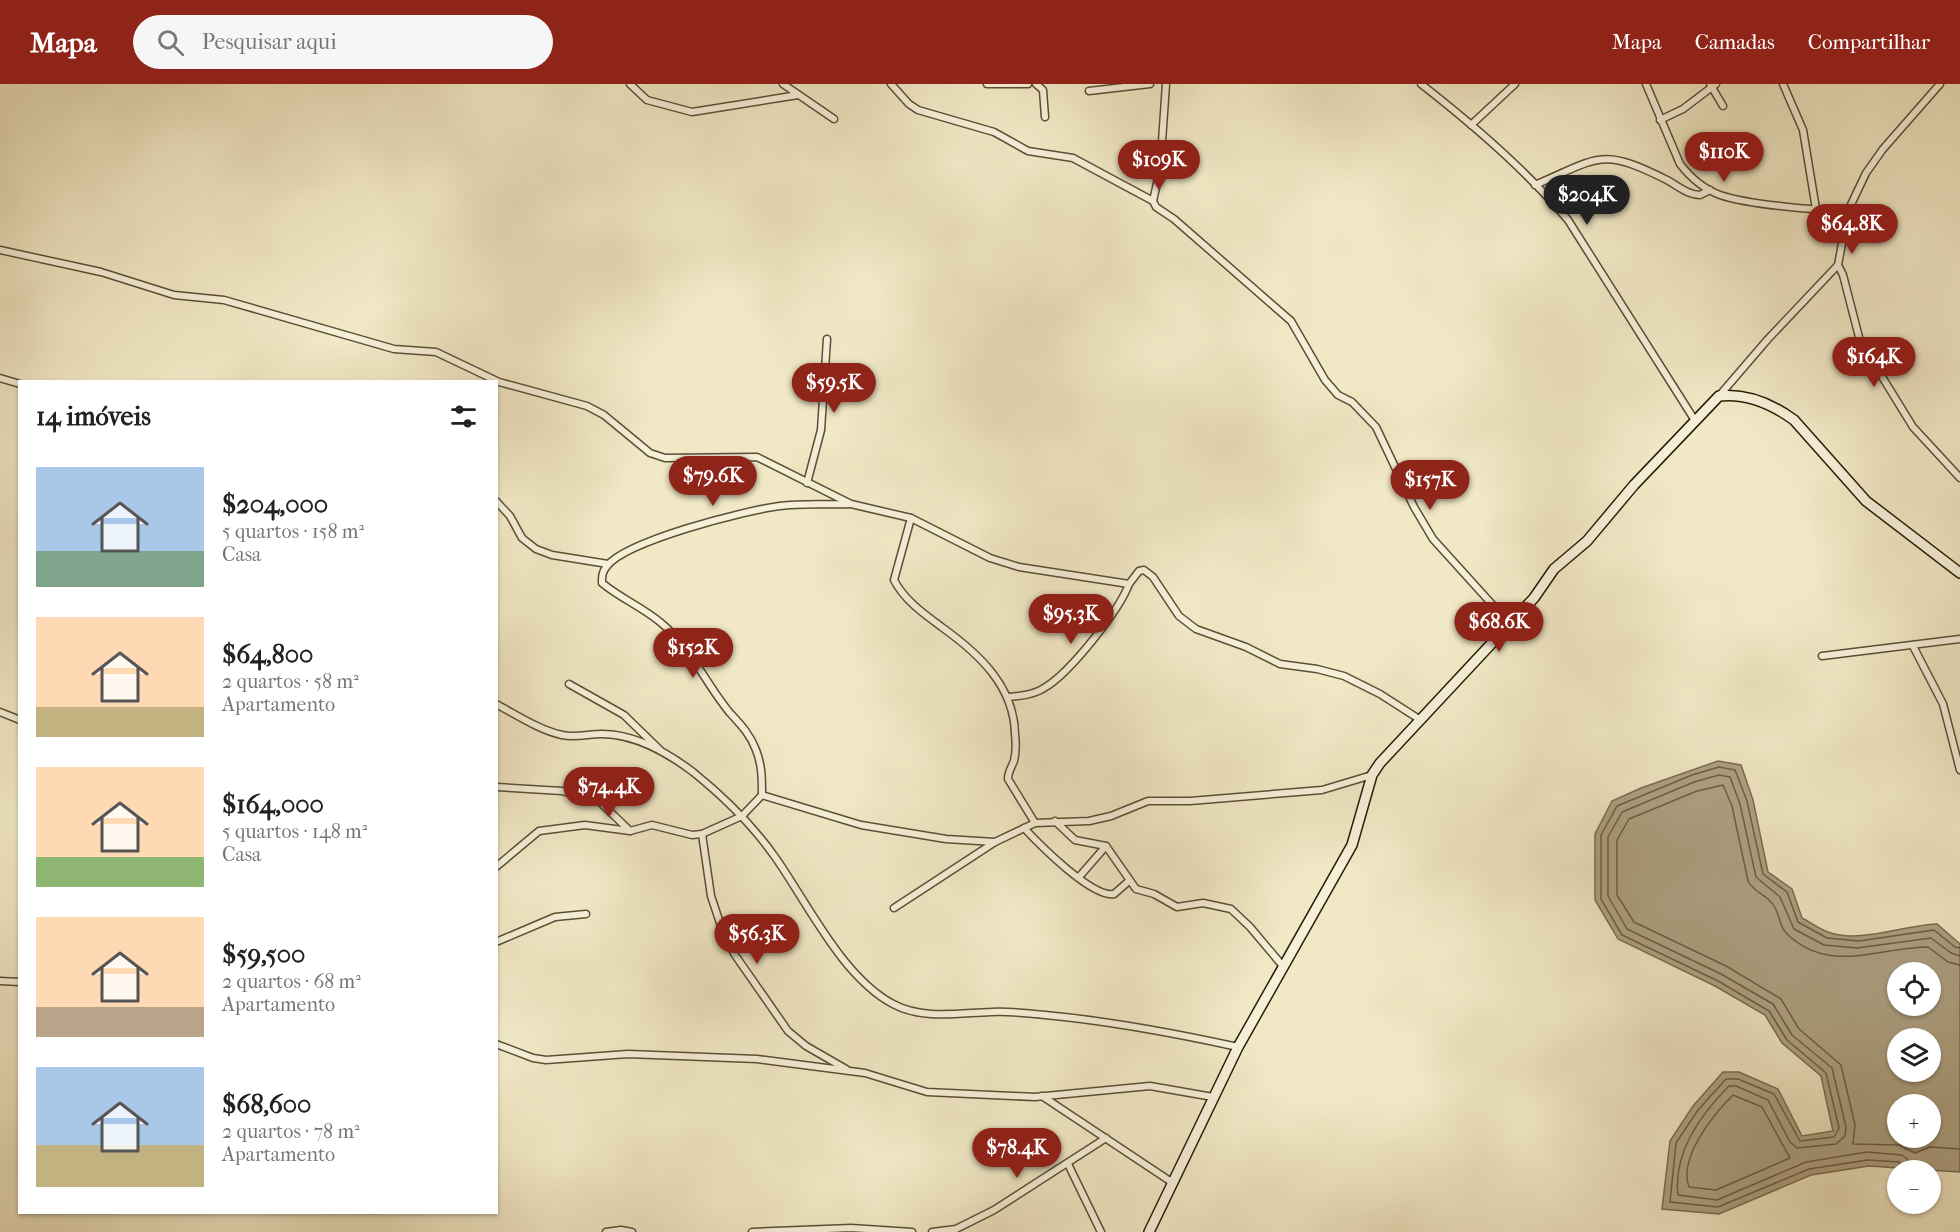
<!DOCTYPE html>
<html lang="pt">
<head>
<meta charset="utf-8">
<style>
  :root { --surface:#fff; --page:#f6f6f6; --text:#222; --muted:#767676; --accent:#8f2418 }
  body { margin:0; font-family:"IM FELL French Canon",serif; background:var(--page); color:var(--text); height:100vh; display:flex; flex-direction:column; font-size:22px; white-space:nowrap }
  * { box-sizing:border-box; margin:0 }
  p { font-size:20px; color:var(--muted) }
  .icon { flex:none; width:33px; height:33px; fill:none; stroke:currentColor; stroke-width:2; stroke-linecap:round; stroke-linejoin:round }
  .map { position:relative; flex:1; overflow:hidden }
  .panel { position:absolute; left:18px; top:296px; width:480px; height:834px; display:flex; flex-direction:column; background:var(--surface); border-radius:0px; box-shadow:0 2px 4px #0004 }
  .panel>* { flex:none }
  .fabs { position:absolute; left:1887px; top:878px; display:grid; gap:12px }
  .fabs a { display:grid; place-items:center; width:54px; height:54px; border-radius:50%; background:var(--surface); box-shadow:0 2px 4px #0004; font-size:30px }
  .price { position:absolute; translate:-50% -51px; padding:0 14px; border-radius:21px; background:var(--accent); color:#fff; font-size:20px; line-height:39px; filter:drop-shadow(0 2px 3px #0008) }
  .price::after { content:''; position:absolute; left:50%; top:36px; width:18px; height:14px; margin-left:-9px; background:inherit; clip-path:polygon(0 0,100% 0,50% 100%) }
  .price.selected { background:#222; color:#fff }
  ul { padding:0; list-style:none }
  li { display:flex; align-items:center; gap:18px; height:150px; padding:0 18px }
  li span { display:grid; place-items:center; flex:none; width:168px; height:120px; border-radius:0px; color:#555 }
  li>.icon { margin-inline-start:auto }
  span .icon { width:72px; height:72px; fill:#fffc; stroke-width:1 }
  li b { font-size:26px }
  h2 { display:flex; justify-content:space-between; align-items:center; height:72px; padding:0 18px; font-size:26px }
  header { display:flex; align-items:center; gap:36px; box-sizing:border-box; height:84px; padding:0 30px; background:var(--accent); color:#fff }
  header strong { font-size:28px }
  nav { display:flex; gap:33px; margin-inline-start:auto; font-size:21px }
  .search { width:420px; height:54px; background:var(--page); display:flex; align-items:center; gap:15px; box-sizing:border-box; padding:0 21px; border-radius:33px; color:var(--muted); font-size:22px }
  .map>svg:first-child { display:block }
</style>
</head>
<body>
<header>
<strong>Mapa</strong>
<div class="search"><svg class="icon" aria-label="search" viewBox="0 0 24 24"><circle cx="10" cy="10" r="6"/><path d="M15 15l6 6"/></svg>Pesquisar aqui</div>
<nav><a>Mapa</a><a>Camadas</a><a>Compartilhar</a></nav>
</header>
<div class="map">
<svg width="1960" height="1148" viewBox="0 0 1960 1148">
  <rect width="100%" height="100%" fill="#f1e8c5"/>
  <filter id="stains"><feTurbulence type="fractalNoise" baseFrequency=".00333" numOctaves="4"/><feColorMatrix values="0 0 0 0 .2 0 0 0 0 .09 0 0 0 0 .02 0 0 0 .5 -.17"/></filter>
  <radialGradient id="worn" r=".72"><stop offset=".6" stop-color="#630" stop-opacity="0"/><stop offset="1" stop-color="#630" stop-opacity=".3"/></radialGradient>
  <path fill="#aea283" stroke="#7a6c50" stroke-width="1.5" fill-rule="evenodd" d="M1718,677L1741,681L1753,716L1768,788L1792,805L1802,834C1810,838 1819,845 1828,848C1860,860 1903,841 1937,840L1960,860V1088L1869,1082L1811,1091L1719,1130L1662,1125L1670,1057L1693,1022L1723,988H1739L1778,1005L1802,1052L1833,1047L1821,992L1782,959L1765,931L1715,902L1618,855L1595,816V750L1612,717L1641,704ZM1898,888H1930V921H1898ZM1898,954H1930V987H1898ZM1898,1020H1930V1053H1898Z"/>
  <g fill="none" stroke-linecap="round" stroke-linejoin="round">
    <g stroke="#6c5e43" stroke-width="1.5">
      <path d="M1960,881L1948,878L1928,863C1879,863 1830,891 1787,850C1778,842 1780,826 1771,818C1764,810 1753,807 1748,797L1732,722L1723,701L1697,707L1629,735L1617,756V811L1634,838L1726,882L1781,915L1799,945L1841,981L1855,1041L1853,1060L1899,1061L1915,1069L1930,1063L1960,1065"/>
      <path d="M1733,1011L1762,1023L1790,1074L1716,1106L1689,1103C1678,1074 1713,1031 1733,1011Z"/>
      <path d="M1904,1086L1899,1078L1868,1076L1809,1085L1718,1123L1670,1118L1676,1059L1698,1026L1726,995H1738L1774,1010L1800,1057L1834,1053L1839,1044L1826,989L1787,956L1769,927L1718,897L1622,851L1601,815V751L1617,722L1692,691L1719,683L1735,686L1747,717L1763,790L1787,808L1798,838L1827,854L1859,857L1934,846L1955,863L1960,864"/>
      <path d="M1913,1086L1909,1077L1902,1071L1867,1068L1806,1078L1717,1116L1678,1111C1673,1068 1700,1031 1729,1002H1736L1768,1016L1790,1058L1797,1064L1836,1060L1845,1052L1846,1043L1832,984L1792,951L1773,920L1721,890L1627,845L1608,812V753L1622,728L1694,698L1719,691L1730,693L1740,720L1756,793L1780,813L1794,845L1824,861L1857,864L1931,854L1951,869L1960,872"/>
    </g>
    <g stroke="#5c4e34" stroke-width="9">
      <g id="street">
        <path d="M630,0L647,16L692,28L798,11"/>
        <path d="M783,0L834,35"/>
        <path d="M891,0L909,20L918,26L994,48L1028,67L1073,74L1153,117L1156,123L1174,135L1291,237L1325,296L1338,311L1352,318L1376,343L1414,423L1433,455L1509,539"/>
        <path d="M987,0H1028"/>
        <path d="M1036,0L1043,6L1045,33"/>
        <path d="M1421,0C1471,39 1527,87 1568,136L1694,335"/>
        <path d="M1646,0L1680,80C1690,93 1704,105 1720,111C1749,121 1816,126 1848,127"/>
        <path d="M1710,0L1723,22"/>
        <path d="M1783,0L1803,46L1816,125"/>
        <path d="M1089,7L1150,0"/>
        <path d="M1660,36L1683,25L1716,0"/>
        <path d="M1471,41L1515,0"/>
        <path d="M1535,101C1600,73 1601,63 1667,96C1678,102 1688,111 1700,111L1710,106"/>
        <path d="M1153,117L1160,86L1166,0"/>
        <path d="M0,166L101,188L174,211L224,216L394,265L436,268L499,298L587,322L604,331L650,369L665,374L757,373L851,420L911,434L990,474L1019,483L1129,500L1139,487L1144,486L1153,493L1179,532L1196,545L1246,563L1280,580L1317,585L1344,592L1380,610L1419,635"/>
        <path d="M1838,181L1843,191L1860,257L1913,343L1960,394"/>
        <path d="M0,294L20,300"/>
        <path d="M1719,312L1768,255L1838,181L1848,127L1866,89L1883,65L1940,0"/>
        <path d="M807,399L821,346L827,255"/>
        <path d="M496,417L510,432L522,454L536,465L552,471L608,480"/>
        <path d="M911,434L894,496C905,517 924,530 943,544C979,570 1014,602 1015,650C1016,659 1016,669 1014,677C1011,684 1008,688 1008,695L1035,739"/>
        <path d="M1913,562L1943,620L1960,686"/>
        <path d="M1822,572L1960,555"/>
        <path d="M569,600L624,631L660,666"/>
        <path d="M1008,613C1020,612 1033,611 1044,604C1069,590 1119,527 1129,500"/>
        <path d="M496,620C517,631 539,646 562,651C575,654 589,650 602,650C634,650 668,669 693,688C724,713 752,740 775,773C807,818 842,893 893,920C923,936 959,929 991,928C1009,927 1027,929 1045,931C1110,937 1174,949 1238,963"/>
        <path d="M0,628L20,636"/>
        <path d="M496,703L562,707L599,717L630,747"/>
        <path d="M762,711L861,741L946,755L995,758"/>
        <path d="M1055,737L1075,756L1106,762L1136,805L1154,810L1177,823L1203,819L1231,825L1250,843L1282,881"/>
        <path d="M1024,744C1039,760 1092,814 1114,810L1129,797"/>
        <path d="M702,750L711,812L723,848L735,871L788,947L806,962L846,985"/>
        <path d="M496,783L539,747L585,741L630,747L652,741L692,751L702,750L742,732L762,711C762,695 762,681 756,666C750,650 741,641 730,629C705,599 691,563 660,538C642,523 620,514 602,499C602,492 602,488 607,482C626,457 746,426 780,422C802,419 827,421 849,420"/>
        <path d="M1079,793L1106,762"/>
        <path d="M894,824L995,758L1035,739L1089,737L1111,732L1148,717H1190L1322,706L1372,691"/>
        <path d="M496,858L555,833L586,830"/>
        <path d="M0,897L20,898"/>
        <path d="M496,960L533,974L546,976L628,970L757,975L865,989L927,1008L1035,1013L1150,1002L1213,1013"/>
        <path d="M1042,1012L1173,1099"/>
        <path d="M1068,1080L1101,1148"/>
        <path d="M606,1148L621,1146L632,1148"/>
        <path d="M752,1148L851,1144L912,1148"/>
        <path d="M932,1148L956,1145L994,1126L1106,1054"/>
      </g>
    </g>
    <g stroke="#2b1b03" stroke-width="12">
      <path id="secondary" d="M1149,1148L1238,963L1352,761L1372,691L1380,679L1534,514L1554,485L1587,457L1634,401L1719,312C1746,309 1772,320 1794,336L1866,417L1960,489"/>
    </g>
    <use href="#street" stroke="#f6f0d9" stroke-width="6"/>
    <use href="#secondary" stroke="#f6f0d9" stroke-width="9"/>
  </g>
  <rect width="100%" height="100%" filter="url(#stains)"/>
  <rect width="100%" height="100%" fill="url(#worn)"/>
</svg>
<div class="fabs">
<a><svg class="icon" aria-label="locate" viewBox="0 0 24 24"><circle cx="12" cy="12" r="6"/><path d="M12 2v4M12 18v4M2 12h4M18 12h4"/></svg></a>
<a><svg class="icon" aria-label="layers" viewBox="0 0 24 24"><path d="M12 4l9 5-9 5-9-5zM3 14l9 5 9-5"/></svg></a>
<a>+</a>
<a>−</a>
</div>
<b class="price" style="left:1724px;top:99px">$110K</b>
<b class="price" style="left:1159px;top:107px">$109K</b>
<b class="price selected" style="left:1587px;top:142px">$204K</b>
<b class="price" style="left:1852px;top:171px">$64.8K</b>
<b class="price" style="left:1874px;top:304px">$164K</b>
<b class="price" style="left:834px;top:330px">$59.5K</b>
<b class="price" style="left:713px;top:423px">$79.6K</b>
<b class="price" style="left:1430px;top:427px">$157K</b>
<b class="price" style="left:1071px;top:561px">$95.3K</b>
<b class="price" style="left:1499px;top:569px">$68.6K</b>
<b class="price" style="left:693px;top:595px">$152K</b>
<b class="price" style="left:609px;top:734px">$74.4K</b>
<b class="price" style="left:757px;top:881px">$56.3K</b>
<b class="price" style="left:1017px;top:1095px">$78.4K</b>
<section class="panel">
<h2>14 imóveis<svg class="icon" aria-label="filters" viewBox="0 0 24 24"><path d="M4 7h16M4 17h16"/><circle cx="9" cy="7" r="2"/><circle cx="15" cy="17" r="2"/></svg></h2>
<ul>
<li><span style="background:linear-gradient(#a9c7e8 70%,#7fa58c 0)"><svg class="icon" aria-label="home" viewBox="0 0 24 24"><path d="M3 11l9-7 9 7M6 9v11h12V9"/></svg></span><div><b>$204,000</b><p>5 quartos · 158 m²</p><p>Casa</p></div></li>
<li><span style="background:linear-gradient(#ffd9b3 75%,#c2b280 0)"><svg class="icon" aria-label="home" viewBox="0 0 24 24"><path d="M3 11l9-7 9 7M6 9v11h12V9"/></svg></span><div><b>$64,800</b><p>2 quartos · 58 m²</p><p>Apartamento</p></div></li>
<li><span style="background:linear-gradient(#ffd9b3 75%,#8fb573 0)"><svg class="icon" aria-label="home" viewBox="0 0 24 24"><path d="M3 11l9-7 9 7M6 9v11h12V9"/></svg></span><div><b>$164,000</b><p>5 quartos · 148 m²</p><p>Casa</p></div></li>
<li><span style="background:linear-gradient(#ffd9b3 75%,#b9a48a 0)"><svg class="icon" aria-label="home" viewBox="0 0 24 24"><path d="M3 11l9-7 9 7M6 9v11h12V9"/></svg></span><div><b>$59,500</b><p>2 quartos · 68 m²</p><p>Apartamento</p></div></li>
<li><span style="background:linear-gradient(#a9c7e8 65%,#c2b280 0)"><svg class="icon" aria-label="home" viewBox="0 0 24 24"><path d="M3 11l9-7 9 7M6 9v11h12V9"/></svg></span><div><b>$68,600</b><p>2 quartos · 78 m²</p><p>Apartamento</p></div></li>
</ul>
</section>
</div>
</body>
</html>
